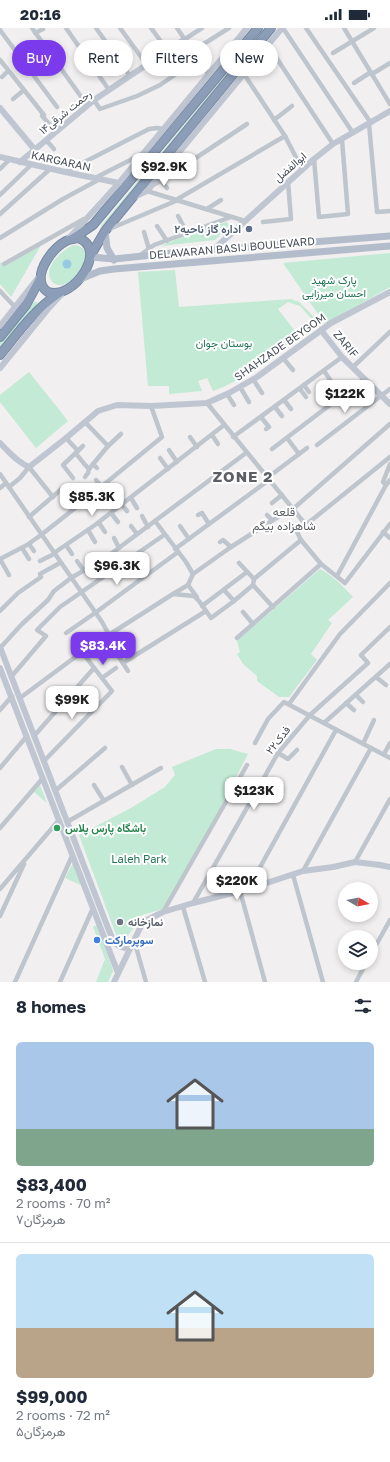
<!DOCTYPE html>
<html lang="en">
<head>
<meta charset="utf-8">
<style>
  :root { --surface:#fff; --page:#f2f2f3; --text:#1f2937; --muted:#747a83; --line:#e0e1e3; --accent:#7c3aed }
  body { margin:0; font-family:"Golos Text",Vazirmatn,sans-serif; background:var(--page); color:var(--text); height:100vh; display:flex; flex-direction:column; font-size:15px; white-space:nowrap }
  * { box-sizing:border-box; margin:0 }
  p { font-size:13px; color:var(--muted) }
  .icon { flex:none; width:22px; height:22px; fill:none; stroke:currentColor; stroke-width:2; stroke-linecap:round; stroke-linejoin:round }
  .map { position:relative; height:954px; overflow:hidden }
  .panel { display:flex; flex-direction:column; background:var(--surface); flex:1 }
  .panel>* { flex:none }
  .guide { position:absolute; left:12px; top:12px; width:366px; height:36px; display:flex; gap:8px }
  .needle { width:26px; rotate:100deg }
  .fabs { position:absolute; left:338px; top:854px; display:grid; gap:8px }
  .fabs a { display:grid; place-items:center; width:40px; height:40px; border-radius:50%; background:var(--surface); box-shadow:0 2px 6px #0003; font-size:20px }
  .price { position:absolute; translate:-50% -34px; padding:0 9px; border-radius:8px; background:#fff; color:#222; font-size:13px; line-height:26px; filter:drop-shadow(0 1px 2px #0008) }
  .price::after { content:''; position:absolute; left:50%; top:24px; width:12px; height:9px; margin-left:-6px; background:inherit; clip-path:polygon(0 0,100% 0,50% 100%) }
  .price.selected { background:var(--accent); color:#fff }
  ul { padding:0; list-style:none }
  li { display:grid; align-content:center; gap:8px; height:212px; padding:0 16px }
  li+li { border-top:1px solid var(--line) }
  li span { display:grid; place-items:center; height:124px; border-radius:6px; color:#555 }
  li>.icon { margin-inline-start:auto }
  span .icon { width:72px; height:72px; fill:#fffc; stroke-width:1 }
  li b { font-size:17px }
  h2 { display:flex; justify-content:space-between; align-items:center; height:48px; padding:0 16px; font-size:17px }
  .chip { padding:0 14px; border-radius:18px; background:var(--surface); box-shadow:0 2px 6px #0003; font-size:14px; line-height:36px }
  .chip.selected { background:var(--accent); color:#fff }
  .status { display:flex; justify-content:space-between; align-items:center; height:28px; padding:0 20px; background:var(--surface); direction:ltr }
  .status svg { height:11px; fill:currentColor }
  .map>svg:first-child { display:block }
</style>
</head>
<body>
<div class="status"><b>20:16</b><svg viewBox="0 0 49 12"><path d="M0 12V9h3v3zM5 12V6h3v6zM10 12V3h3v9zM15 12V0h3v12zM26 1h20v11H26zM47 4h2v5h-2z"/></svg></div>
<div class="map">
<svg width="390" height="954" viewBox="0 0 390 954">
  <rect width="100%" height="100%" fill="#f1efef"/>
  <g fill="#c2ead5">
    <path d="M251,0H254L91,194H89Z"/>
    <path d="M264,0H268L103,199L101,198Z"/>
    <path d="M226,194L230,197L215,212L161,218L182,209Z"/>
    <path d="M41,217L11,269L0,256V234L5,238Z"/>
    <path d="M74,217C100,220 77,255 61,257C57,257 53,256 51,252C43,239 63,221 74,217Z"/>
    <path d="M390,225V259L325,296L283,235Z"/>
    <path d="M175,242L179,279L291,271L299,274L321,296L318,298L300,278L288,274L278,281L301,311C273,330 245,351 213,363L207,350L198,353L202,363L169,366V358H148L138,244Z"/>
    <path d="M34,274H37L38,277L0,320V314Z"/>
    <path d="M29,344L68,393L36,420L0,374V367Z"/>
    <path d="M320,541C333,548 343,558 353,569L328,592L332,595L311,626L317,632L289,669H279L257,653V648L243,636L237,626L240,624L237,613Z"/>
    <path d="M216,721H230L248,726L208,804L166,880L142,887L125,912H120L117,909L79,807L131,780L165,759L175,747L172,739Z"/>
    <path d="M40,757L47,775L34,764Z"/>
    <path d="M73,835L81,857L65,850Z"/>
    <path d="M97,897L112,939L113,943L108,954H96L105,931L93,899Z"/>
  </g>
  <circle fill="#94cbe2" cx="67" cy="236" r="4.5"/>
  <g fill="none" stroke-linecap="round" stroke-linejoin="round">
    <g stroke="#7789a4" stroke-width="10">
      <g id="highway">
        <path d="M78,210C109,220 74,273 48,264C45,262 43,260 42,257C36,242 53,220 66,213C70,211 74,211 78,210Z"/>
        <path d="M72,211L93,197L258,0"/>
        <path d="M91,227L105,203L271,0"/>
        <path d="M0,309L26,277L40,251"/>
        <path d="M0,327C18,305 34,282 58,266"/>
      </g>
    </g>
    <g stroke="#bfc5cc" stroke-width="4.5">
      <path d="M32,0L87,77"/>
      <path d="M66,0L109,62"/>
      <path d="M96,0L130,48"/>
      <path d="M120,0L147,37"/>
      <path d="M151,0L168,23"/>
      <path d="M177,0L209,47"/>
      <path d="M283,0L353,105"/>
      <path d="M306,0L371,95"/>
      <path d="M344,0L390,76"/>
      <path d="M0,2L57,79"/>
      <path d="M35,5L43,1"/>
      <path d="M185,11L202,0"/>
      <path d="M202,17L229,0"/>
      <path d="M268,17L333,116"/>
      <path d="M333,25L374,0"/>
      <path d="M0,32L44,87"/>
      <path d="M81,39L89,33"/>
      <path d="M244,46L285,108L302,141"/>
      <path d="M372,46L390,35"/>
      <path d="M2,49L8,43"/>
      <path d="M354,55L371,44"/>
      <path d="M13,71L24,62"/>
      <path d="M94,72L100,81L137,68L160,57L198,31"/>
      <path d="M42,88L56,103"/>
      <path d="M274,92L292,78"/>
      <path d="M369,96L377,184L390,183"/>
      <path d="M46,112L54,121"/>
      <path d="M173,131L180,141"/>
      <path d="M314,131L319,189L348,186L342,112"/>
      <path d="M0,141L9,132"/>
      <path d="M65,144L149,101L157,100L164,101"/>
      <path d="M95,150L144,125"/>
      <path d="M161,153L167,160"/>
      <path d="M153,157L161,153L247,96"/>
      <path d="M147,163L245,193"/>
      <path d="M0,167L31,137"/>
      <path d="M176,172L285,108"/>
      <path d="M207,181L221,172"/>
      <path d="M0,186L50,141"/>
      <path d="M178,188L187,205"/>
      <path d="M263,194L291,191L288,154"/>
      <path d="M157,198L167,213"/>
      <path d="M107,202L178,172"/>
      <path d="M144,204L149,221"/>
      <path d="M0,210L63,171L100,151"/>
      <path d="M139,228L154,217L231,189"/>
      <path d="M4,236L84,191"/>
      <path d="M0,263L15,279"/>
      <path d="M283,330L293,342"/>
      <path d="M353,339L390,304"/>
      <path d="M324,343L331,353"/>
      <path d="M253,351L262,365"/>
      <path d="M304,357L309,364"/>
      <path d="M240,359L249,374"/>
      <path d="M300,361L306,369"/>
      <path d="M227,366L234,377"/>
      <path d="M284,372L291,381"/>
      <path d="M207,375L306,497"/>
      <path d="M275,379L282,388"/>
      <path d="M261,389L269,399L266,401"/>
      <path d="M85,394L108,418L121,406"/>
      <path d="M212,407L218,416"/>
      <path d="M190,409L197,419"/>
      <path d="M233,409L342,329"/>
      <path d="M66,410L78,423"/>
      <path d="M287,410L299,426"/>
      <path d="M317,417L390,361"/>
      <path d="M272,421L364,351"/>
      <path d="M169,422L177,434"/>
      <path d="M76,426C81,431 83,435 89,441L108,418"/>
      <path d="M390,429L297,504L301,512L321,536L345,555L390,496"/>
      <path d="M160,430L168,441"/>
      <path d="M93,436L97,440"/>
      <path d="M0,446L102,594L109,607"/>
      <path d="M85,449L88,445L89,441"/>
      <path d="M73,450L63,437L83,418"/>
      <path d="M267,450L307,420"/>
      <path d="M96,452L102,459"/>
      <path d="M386,457L383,454L390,436"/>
      <path d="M9,459L20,450L29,439L53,469"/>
      <path d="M0,460L6,455"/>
      <path d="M131,470L137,480"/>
      <path d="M272,475L282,467"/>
      <path d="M122,477L127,483"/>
      <path d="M293,481L390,396"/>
      <path d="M111,485L118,494"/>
      <path d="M198,487L202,485L209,496"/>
      <path d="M267,487L272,492"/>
      <path d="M142,488L148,499"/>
      <path d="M29,489L65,458"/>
      <path d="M155,493L186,534L193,546"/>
      <path d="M99,495L105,504"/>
      <path d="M131,498L137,506"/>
      <path d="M180,498L189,511"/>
      <path d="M88,502L95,514"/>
      <path d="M383,504L390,510"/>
      <path d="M114,510L119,520"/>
      <path d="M220,514L223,512L231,519"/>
      <path d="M29,516L34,523"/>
      <path d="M66,517L72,526"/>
      <path d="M22,520L29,531"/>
      <path d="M175,521L269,452"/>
      <path d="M54,525L95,497L224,397"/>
      <path d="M91,526L96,535"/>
      <path d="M0,531L27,517L41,507L79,477L162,409L151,378"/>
      <path d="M0,531L9,547"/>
      <path d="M40,533L54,526"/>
      <path d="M77,533L84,543"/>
      <path d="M239,535L254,551"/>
      <path d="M337,548L386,457L390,452"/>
      <path d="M188,557L197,569"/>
      <path d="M253,557L273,579"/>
      <path d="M224,562L234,573"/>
      <path d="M173,566L188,557L193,546L231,519L292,480"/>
      <path d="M202,578L247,544"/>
      <path d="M0,583L18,565L41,549L40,546L58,536"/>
      <path d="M243,584L253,596"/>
      <path d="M66,605L95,585L178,524"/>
      <path d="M106,609L128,643"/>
      <path d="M237,610L321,536"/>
      <path d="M0,620L22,596L48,572L54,563L71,550L108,528L246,425"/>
      <path d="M123,635L206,583"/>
      <path d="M11,649L46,608L37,602L60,579L164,507"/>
      <path d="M376,649L386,657"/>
      <path d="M102,650L116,640"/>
      <path d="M356,667L363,674"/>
      <path d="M20,670L82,624L173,566L194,568L199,573L211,590L234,573L253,557L254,551L301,512"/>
      <path d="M346,675L354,682"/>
      <path d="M289,676L340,606L390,555"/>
      <path d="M0,682L12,668"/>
      <path d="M324,695L390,636"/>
      <path d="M34,708L94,640"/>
      <path d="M255,715L268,691L284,674L390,730"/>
      <path d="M363,716L374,692"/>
      <path d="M278,725L288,731L297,722"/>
      <path d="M384,726L390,715"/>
      <path d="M44,733L112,663L82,624"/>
      <path d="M122,739L132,757"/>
      <path d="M0,740L27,708"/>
      <path d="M94,757L104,773"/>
      <path d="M55,763L105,720"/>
      <path d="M67,794L161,740"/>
      <path d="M0,800L43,750"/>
      <path d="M355,834L390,771"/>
      <path d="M303,843L371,720"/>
      <path d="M293,847L323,954"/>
      <path d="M0,861L59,792"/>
      <path d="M248,861L336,702"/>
      <path d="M240,863L265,954"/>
      <path d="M193,875L278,725L310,687L368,635L361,627L390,599"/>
      <path d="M183,879L205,954"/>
      <path d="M163,884L247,737"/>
      <path d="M0,888L24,836"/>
      <path d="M134,912L146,954"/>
      <path d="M371,926L390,892"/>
      <path d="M15,954L72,828"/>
      <path d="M60,954L93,880"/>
      <path d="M356,954L366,935"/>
    </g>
    <g stroke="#bfc6d1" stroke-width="6">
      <path d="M0,80L35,122"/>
      <path d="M0,129L65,144L119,155"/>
      <path d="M20,134L94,72L185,11"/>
      <path d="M134,169L147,163L282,0"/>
      <path d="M68,211L119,155L247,0"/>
      <path d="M213,222L314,131L333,116L390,83"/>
      <path d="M0,298L37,251"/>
      <path d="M321,302L342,329L390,376"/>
      <path d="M0,340L48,281L61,267"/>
      <path d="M0,415C9,424 17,434 29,439L66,410L98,383L117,377L151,378L207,375L229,365L257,349L331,295L390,264"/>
      <path d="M0,619L108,900C114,914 113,918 129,921"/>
      <path d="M0,640L118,945"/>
      <path d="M114,954L140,900L145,893L163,884L193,875L248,861L303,843L333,839L355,834L380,837L390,839"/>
    </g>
    <g stroke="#b2bccb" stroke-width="7">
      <path d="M105,203L107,220L114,232"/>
      <path d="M91,229L114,231L182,224L390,208"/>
      <path d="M78,252L100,243L114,241L390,218"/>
    </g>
    <use href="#highway" stroke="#8c9db8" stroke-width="8"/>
  </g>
  <circle fill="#5c6f8a" stroke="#fff" stroke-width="1.5" cx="249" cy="201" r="4"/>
  <circle fill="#2e9e5b" stroke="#fff" stroke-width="1.5" cx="57" cy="800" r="4"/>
  <circle fill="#6b7280" stroke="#fff" stroke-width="1.5" cx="120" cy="894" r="4"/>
  <circle fill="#3f7fe0" stroke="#fff" stroke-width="1.5" cx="97" cy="912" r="4"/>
  <g text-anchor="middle" stroke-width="4" stroke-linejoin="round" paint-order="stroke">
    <g font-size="11" fill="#49505a" stroke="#fff">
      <text transform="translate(65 84) rotate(-39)" y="4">۱۴رحمت شرقی</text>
      <text transform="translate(61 133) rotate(12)" y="4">KARGARAN</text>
      <text transform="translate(290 139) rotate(-41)" y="4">ابوالفضل</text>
      <text transform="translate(232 220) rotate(-5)" y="4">DELAVARAN BASIJ BOULEVARD</text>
      <text transform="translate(346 316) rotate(50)" y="4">ZARIF</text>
      <text transform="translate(280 319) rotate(-35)" y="4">SHAHZADE BEYGOM</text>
      <text transform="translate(278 712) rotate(-52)" y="4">فدک۲۲</text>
    </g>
    <g font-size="11" font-weight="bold" fill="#4e5e75" stroke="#fff" text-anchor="end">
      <text x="241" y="205">اداره گاز ناحیه۲</text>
    </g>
    <g font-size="11" fill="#217452" stroke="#fff">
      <text x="334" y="256">پارک شهید<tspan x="334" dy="13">احسان میرزایی</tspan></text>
      <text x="224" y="319">بوستان جوان</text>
      <text x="139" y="835">Laleh Park</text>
    </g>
    <g font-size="11" font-weight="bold" fill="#27864d" stroke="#fff" text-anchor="start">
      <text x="65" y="804">باشگاه پارس پلاس</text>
    </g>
    <g font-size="11" font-weight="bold" fill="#5b616d" stroke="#fff" text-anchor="start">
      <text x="128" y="898">نمازخانه</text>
    </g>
    <g font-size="11" font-weight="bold" fill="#366cbe" stroke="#fff" text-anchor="start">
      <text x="105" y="916">سوپرمارکت</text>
    </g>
    <g font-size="12" fill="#5c5f63" stroke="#fff">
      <text x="284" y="488">قلعه<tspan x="284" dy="14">شاهزاده بیگم</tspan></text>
    </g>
    <g font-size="15" font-weight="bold" letter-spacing="1" fill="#5c5f63" stroke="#fff">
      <text x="243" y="454">ZONE 2</text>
    </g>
  </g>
</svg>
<div class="fabs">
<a><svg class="needle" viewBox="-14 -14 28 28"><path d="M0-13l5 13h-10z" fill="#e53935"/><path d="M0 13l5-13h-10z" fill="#747a83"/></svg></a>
<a><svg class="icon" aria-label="layers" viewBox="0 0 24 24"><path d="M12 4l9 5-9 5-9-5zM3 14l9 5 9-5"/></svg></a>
</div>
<b class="price" style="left:164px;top:159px">$92.9K</b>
<b class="price" style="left:345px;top:386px">$122K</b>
<b class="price" style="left:92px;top:489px">$85.3K</b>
<b class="price" style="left:117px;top:558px">$96.3K</b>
<b class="price selected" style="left:103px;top:638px">$83.4K</b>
<b class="price" style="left:72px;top:692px">$99K</b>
<b class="price" style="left:254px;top:783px">$123K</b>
<b class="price" style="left:237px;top:873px">$220K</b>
<div class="guide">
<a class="chip selected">Buy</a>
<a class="chip">Rent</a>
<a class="chip">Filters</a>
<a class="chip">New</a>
</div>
</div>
<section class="panel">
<h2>8 homes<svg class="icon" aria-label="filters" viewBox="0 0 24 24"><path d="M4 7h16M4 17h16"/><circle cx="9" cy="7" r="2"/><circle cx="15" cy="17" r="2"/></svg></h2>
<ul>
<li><span style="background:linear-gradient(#a9c7e8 70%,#7fa58c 0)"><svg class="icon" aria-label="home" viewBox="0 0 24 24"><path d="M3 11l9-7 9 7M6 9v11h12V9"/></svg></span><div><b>$83,400</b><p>2 rooms · 70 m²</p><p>هرمزگان۷</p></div></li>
<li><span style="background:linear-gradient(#bfe0f5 60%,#b9a48a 0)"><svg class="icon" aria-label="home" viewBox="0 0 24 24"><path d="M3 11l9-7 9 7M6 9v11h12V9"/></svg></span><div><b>$99,000</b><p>2 rooms · 72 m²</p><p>هرمزگان۵</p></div></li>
</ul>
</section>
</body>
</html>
